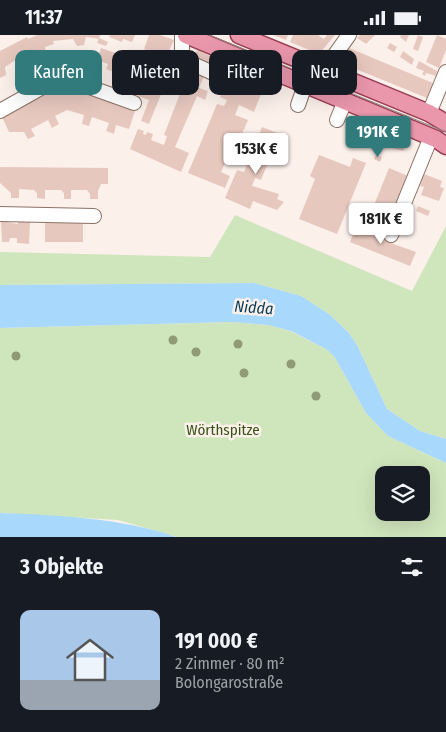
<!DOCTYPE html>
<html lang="de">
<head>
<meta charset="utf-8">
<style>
  :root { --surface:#171b24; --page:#20242c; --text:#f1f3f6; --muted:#9ea1a6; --accent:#317b7c }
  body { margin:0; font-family:"Fira Sans Condensed",sans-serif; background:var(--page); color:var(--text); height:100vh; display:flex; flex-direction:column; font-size:19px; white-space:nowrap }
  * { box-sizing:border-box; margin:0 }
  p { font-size:16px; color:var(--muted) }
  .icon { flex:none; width:28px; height:28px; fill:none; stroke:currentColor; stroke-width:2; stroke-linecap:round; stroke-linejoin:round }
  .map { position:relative; height:502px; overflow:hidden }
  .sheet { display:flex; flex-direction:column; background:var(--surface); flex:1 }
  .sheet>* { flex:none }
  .guide { position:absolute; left:15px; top:15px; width:416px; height:45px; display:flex; gap:10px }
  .fabs { position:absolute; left:375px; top:431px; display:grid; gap:10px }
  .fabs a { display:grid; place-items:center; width:55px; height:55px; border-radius:10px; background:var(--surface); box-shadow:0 5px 20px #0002; font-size:25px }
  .price { position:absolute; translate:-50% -42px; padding:0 11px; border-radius:5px; background:#fff; color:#222; font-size:16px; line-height:32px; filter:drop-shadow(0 1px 2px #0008) }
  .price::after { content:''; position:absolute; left:50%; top:30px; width:15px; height:11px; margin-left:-8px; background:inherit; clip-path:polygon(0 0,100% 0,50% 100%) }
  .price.on { background:var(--accent); color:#fff }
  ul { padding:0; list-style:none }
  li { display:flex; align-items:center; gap:15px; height:125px; padding:0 20px }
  li span { display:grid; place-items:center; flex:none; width:140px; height:100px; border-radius:10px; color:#555 }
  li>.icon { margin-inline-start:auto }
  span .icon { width:60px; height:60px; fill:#fffc; stroke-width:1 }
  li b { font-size:21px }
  h2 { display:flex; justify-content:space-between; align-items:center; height:60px; padding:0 20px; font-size:21px }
  .tag { padding:0 18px; border-radius:10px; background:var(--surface); box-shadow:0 5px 20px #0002; font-size:18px; line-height:45px }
  .tag.on { background:var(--accent); color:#fff }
  .status { display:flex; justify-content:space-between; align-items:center; height:35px; padding:0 25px; background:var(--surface); direction:ltr }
  .status svg { height:14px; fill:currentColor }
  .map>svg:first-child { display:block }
</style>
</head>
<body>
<div class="status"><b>11:37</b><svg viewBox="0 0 49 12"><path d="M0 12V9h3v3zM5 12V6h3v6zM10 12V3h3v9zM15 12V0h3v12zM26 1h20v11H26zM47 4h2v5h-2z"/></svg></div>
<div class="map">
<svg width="446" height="502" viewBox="0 0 446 502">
  <rect width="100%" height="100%" fill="#fcf0eb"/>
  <g fill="#cfe5bc" fill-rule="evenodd">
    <path d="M235,180L412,256L446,191V404L420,396L387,374L357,310L349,298L329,279L301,261L254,248L0,250V217L210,222Z"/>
    <path d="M232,287L268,290L290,296L326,314L334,321L366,378L388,401L446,428V502H177L118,485L0,478V293ZM384,440H421V478H384Z"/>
  </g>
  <g fill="#a8d8fc">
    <path d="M254,248L301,261L329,279L349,298L357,310L387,374L420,396L446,404V428L388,401L366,378L334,321L326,314L291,296L268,290L232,287L0,293V250Z"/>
    <path d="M0,478C57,480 122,483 176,502H0Z"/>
  </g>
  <g fill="#e7c8bf">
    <path d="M37,0H100L99,4L86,2L84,10L77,11L73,4L53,6L54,9L45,12L46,20L39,23L34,17L24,22L23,20L5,32L6,40L0,43V16L27,2L28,4Z"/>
    <path d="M110,0H135L132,7L123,4L122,7L109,2Z"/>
    <path d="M149,0H160L174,5L166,22L146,18V15L144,14Z"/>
    <path d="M273,0H288L286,5Z"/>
    <path d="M293,0H318L324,4L327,0H335L319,19L290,7Z"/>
    <path d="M360,0H375L366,9L357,3Z"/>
    <path d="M401,0H409L406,7L400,2Z"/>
    <path d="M418,0L423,2L418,16L413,14Z"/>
    <path d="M437,0L446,4V15L439,33L426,27Z"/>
    <path d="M99,3L108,7L106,11L97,8Z"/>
    <path d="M390,8L397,12L394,17L387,13Z"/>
    <path d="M101,13L127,22L119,39L106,34L108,29L97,25Z"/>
    <path d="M349,13L433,48L427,63L341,28L340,25Z"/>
    <path d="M197,15L212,22L199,53L208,56L205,65L197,61L175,112L189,118L181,137L130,114L138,94L144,96L143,99L146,100L147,97L153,99L151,105L164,110L167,101L164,100Z"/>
    <path d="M403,16L414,24L412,30L400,22Z"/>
    <path d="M419,26L437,36L436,41L426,38L425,41L422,39L424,36L416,33Z"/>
    <path d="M150,32L175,43L170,57L163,54L149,89L141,86L149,65L138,61Z"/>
    <path d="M227,44L261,59L254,77L239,70L235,80L248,85L229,130L225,128L221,137L230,141L225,153L188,138L217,69L224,71L227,65L220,62Z"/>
    <path d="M67,49L70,55L136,73L129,94L116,90L114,99L106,96L109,88L92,82L89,91L82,89L84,80L67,75L55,81L59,89L52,93L48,85L31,94L35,101L28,104L24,97H9L2,82Z"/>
    <path d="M372,85L410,101L403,116L382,110L384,107L381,106L380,110L365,103L367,98L365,97Z"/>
    <path d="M262,92L280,99L261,145L255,143L252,151L279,159L277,164L284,167L277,175L253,166L250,174L225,163L237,135L244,137Z"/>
    <path d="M319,120L350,132L353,123L366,128L337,199L299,184L315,144L310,141Z"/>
    <path d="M376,120L382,122L380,127L374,124Z"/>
    <path d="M0,132L108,133V149H101L98,156V164H90V159L87,155H71V164H64V158L61,155H45V164L37,163V158L34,155L19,154V163H11V158L0,148Z"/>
    <path d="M389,133L408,141L391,182L372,175Z"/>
    <path d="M424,139L442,146L440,152L444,153L439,166L421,160L424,152L420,151Z"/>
    <path d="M418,171L430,176L428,181L416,176Z"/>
    <path d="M408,178L413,179L409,190L404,188Z"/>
    <path d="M1,186L18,189V187H30L29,209L17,208V203H10L9,207H2Z"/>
    <rect x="45" y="188" width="38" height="19"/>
    <path d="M357,189L390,202L388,207L416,217L410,231L350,207Z"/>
  </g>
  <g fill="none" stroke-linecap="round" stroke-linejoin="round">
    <g stroke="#8b7165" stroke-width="16">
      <g id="minor">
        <path d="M182,0V24L215,39L225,16"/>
        <path d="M324,35L349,0"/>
        <path d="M298,70L305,50"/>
        <path d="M0,76L57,44L64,43L134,68"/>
        <path d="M429,78L446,37"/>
        <path d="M337,85L345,66"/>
        <path d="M0,179L94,181"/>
        <path d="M391,200L431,102"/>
      </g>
    </g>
    <g stroke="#9b3d52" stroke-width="19">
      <g id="major">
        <path d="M186,0L436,104L446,111"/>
        <path d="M239,0L429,78L446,88"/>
      </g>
    </g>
    <use href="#minor" stroke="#fff" stroke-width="14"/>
    <use href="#major" stroke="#ea97ac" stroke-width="16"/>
    <path stroke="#928782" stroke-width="1" d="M209,0L446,97"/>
  </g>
  <g fill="#909a76">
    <circle cx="173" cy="305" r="4.5"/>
    <circle cx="238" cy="309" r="4.5"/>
    <circle cx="196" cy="317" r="4.5"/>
    <circle cx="16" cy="321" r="4.5"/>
    <circle cx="291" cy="329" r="4.5"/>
    <circle cx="244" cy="338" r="4.5"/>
    <circle cx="316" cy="361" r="4.5"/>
  </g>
  <g text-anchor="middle" stroke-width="5" stroke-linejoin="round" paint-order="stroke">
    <g font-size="15" fill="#375416" stroke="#fcf0eb">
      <text x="223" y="400">Wörthspitze</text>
    </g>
    <g font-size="16" font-style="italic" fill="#063955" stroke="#fcf0eb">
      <text transform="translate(254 272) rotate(4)" y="6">Nidda</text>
    </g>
  </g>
</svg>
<div class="fabs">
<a><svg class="icon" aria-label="layers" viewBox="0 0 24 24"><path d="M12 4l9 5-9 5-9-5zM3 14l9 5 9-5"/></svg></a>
</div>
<b class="price on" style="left:378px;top:123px">191K €</b>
<b class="price" style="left:256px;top:140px">153K €</b>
<b class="price" style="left:381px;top:210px">181K €</b>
<div class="guide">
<a class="tag on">Kaufen</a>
<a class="tag">Mieten</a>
<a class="tag">Filter</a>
<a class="tag">Neu</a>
</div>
</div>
<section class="sheet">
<h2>3 Objekte<svg class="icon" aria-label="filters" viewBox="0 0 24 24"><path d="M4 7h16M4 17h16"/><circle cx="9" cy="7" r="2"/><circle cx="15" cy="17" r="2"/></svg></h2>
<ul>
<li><span style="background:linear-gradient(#a9c7e8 70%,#9aa5b1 0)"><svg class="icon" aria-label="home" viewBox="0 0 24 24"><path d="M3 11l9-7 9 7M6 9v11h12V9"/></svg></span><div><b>191 000 €</b><p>2 Zimmer · 80 m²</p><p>Bolongarostraße</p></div></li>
</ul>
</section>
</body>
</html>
